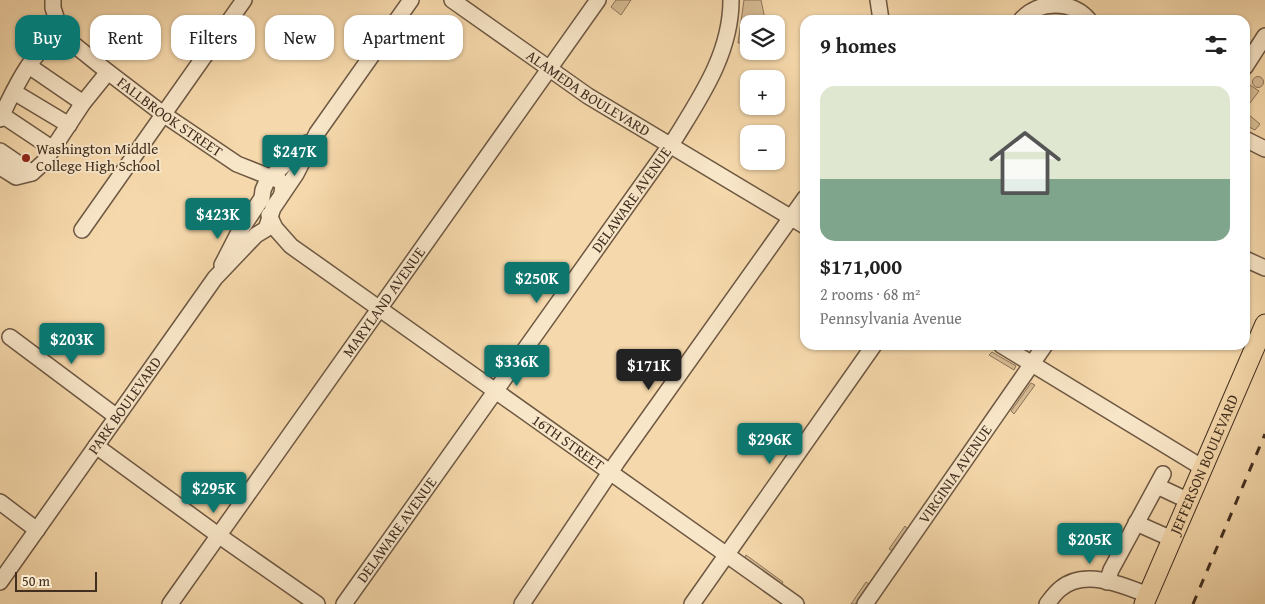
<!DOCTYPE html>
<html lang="en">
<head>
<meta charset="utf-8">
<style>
  :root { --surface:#fff; --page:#f2f2f2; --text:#222; --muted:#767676; --accent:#0f766e }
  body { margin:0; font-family:"Gentium Book Plus",serif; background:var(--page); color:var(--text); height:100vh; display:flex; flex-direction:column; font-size:19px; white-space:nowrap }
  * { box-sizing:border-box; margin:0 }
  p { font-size:16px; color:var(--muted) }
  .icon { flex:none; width:28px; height:28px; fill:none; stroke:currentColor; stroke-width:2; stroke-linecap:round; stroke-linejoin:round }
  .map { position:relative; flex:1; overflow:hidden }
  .sheet { position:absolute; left:800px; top:15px; width:450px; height:335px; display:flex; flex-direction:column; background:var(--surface); border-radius:15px; box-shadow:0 1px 4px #0004 }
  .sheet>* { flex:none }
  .hud { position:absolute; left:15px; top:15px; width:475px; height:45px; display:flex; gap:10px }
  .controls { position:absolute; left:740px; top:15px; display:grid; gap:10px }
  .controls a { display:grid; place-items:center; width:45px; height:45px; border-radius:10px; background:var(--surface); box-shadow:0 1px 4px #0004; font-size:25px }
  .scale { position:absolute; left:15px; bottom:12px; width:82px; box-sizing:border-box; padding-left:5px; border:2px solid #412e20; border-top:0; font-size:14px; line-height:18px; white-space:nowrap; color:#412e20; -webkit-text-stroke:4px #f8e6c8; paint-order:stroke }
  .price { position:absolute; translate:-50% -42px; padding:0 11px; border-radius:5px; background:var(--accent); color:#fff; font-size:16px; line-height:32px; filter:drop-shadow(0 1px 2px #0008) }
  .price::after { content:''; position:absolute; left:50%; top:30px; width:15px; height:11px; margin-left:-8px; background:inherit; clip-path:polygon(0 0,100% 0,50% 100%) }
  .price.current { background:#222; color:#fff }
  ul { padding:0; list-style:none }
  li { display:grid; align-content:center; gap:10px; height:265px; padding:0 20px }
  li span { display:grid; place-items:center; height:155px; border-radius:15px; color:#555 }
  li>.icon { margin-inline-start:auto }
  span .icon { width:90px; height:90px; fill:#fffc; stroke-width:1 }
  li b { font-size:21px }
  h2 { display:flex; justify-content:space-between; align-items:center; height:60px; padding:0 20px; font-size:21px }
  .tag { padding:0 18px; border-radius:15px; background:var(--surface); box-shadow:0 1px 4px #0004; font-size:18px; line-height:45px }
  .tag.current { background:var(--accent); color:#fff }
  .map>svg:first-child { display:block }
</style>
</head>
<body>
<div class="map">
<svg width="1265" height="604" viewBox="0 0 1265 604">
  <rect width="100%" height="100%" fill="#f5d8ab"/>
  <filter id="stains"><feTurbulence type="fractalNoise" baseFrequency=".004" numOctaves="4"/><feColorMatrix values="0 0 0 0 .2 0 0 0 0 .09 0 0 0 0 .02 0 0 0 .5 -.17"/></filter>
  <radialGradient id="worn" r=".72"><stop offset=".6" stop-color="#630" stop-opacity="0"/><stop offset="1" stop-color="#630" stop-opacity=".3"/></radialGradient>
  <g fill="#d6bb93" stroke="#8c745a">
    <path d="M616,0H631L621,15L611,7Z"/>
    <path d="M744,0H761L766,24H749V42L738,43Z"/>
    <path d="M1053,10L1073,15L1078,20H1031Z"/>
    <circle cx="1258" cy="82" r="5.5"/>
    <path d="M1250,85L1259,91L1247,107L1245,105V92Z"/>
    <path d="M1248,114L1260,124L1255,130L1245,125V118Z"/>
    <path d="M992,352L1016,366L1014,370L989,355Z"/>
    <path d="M1031,383L1035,385L1014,414L1011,411Z"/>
    <path d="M905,526L908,530L893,551L889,549Z"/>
    <path d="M746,555L783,582L781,585L747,560L745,557Z"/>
    <path d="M866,582L869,584L855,604H851Z"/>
  </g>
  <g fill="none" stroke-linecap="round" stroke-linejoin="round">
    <g stroke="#6e5843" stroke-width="18">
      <g id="minor">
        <path id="s1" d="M53,0V8L62,35L108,72L163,114L237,164L280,181L283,185L282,193"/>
        <path id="s2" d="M452,0L588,96L805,226"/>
        <path d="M878,0L881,20"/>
        <path d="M1021,20C1039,0 1072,0 1089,20"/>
        <path d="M29,66L83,103"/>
        <path d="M1245,67L1265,36"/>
        <path d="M14,92L69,125"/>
        <path d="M2,115L53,149"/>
        <path d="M0,119C14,90 32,48 62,35"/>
        <path d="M1245,139L1265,149"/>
        <path d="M0,151L32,173"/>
        <path d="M0,167L16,177L32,173L44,162L83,103L108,72"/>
        <path id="s3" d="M269,215L275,228L291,246L796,604"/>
        <path d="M82,230L244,0"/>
        <path d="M1245,259L1265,268"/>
        <path d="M222,265L238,234L262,198L263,190L267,181L307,143"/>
        <path d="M10,337L117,417"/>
        <path d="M1001,345L1203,468"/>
        <path d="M96,446L218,535L317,604"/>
        <path d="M1157,486L1189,501"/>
        <path d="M0,502L37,530"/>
        <path d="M1136,523L1172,539"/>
        <path id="s4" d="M0,582L215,278L256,235L266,229L273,208L296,174L317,133L411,0"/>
        <path d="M1107,582L1111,570L1163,474"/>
        <path id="s5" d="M170,604L598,0"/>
        <path id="s6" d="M344,604L676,137C702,95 731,52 731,0"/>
        <path d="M522,604L617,462L805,198"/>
        <path d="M692,604L874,345"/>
        <path id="s7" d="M865,604L1045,345"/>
        <path d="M1047,604C1051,599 1055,593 1060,589C1084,568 1123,585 1148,595"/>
      </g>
    </g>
    <g stroke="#412e20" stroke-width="21">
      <g id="major">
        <path id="s8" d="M1144,604L1265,324"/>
      </g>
    </g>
    <use href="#minor" stroke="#f8e6c8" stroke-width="15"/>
    <use href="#major" stroke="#f5d8ab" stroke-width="19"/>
    <path stroke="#412e20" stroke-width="3" stroke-dasharray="9 9" stroke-linecap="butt" d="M1193,604L1265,434"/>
  </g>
  <circle fill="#8f2418" stroke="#f8e6c8" stroke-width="2" cx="26" cy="158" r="5"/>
  <g text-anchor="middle" stroke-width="4" stroke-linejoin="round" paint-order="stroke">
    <g font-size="15" fill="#412e20" stroke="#f8e6c8">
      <text dy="5" stroke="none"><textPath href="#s2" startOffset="165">ALAMEDA BOULEVARD</textPath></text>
      <text dy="5" stroke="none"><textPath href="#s1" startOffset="172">FALLBROOK STREET</textPath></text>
      <text dy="5" stroke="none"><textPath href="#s6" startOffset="496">DELAWARE AVENUE</textPath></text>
      <text dy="5" stroke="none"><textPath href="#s5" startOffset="370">MARYLAND AVENUE</textPath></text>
      <text dy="5" stroke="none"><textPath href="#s4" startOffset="216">PARK BOULEVARD</textPath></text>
      <text dy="5" stroke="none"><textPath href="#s3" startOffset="378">16TH STREET</textPath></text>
      <text dy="5" stroke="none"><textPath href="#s8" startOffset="152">JEFFERSON BOULEVARD</textPath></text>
      <text dy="5" stroke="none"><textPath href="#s7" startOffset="158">VIRGINIA AVENUE</textPath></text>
      <text dy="5" stroke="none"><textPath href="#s6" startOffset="91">DELAWARE AVENUE</textPath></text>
    </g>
    <g font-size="15" fill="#412e20" stroke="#f8e6c8" text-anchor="start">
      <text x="36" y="154">Washington Middle<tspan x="36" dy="17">College High School</tspan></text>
    </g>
  </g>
  <rect width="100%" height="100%" filter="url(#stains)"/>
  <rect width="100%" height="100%" fill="url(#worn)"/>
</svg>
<div class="controls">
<a><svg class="icon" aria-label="layers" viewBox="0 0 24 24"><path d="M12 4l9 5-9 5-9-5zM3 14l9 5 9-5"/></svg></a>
<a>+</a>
<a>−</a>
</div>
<div class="scale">50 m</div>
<b class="price" style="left:295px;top:177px">$247K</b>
<b class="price" style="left:218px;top:240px">$423K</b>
<b class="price" style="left:537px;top:304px">$250K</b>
<b class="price" style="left:72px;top:365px">$203K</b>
<b class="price" style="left:517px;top:387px">$336K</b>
<b class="price current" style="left:649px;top:391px">$171K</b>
<b class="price" style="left:770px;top:465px">$296K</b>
<b class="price" style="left:214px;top:514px">$295K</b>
<b class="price" style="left:1090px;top:565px">$205K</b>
<div class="hud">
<a class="tag current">Buy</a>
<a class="tag">Rent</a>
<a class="tag">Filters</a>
<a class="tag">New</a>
<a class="tag">Apartment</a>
</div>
<section class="sheet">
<h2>9 homes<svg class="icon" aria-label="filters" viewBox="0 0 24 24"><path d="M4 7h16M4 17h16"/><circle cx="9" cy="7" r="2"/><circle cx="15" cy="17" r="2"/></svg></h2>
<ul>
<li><span style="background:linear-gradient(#dfe7d0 60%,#7fa58c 0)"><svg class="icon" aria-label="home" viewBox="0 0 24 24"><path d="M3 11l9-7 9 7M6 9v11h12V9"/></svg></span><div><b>$171,000</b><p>2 rooms · 68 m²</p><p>Pennsylvania Avenue</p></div></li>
</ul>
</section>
</div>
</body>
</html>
